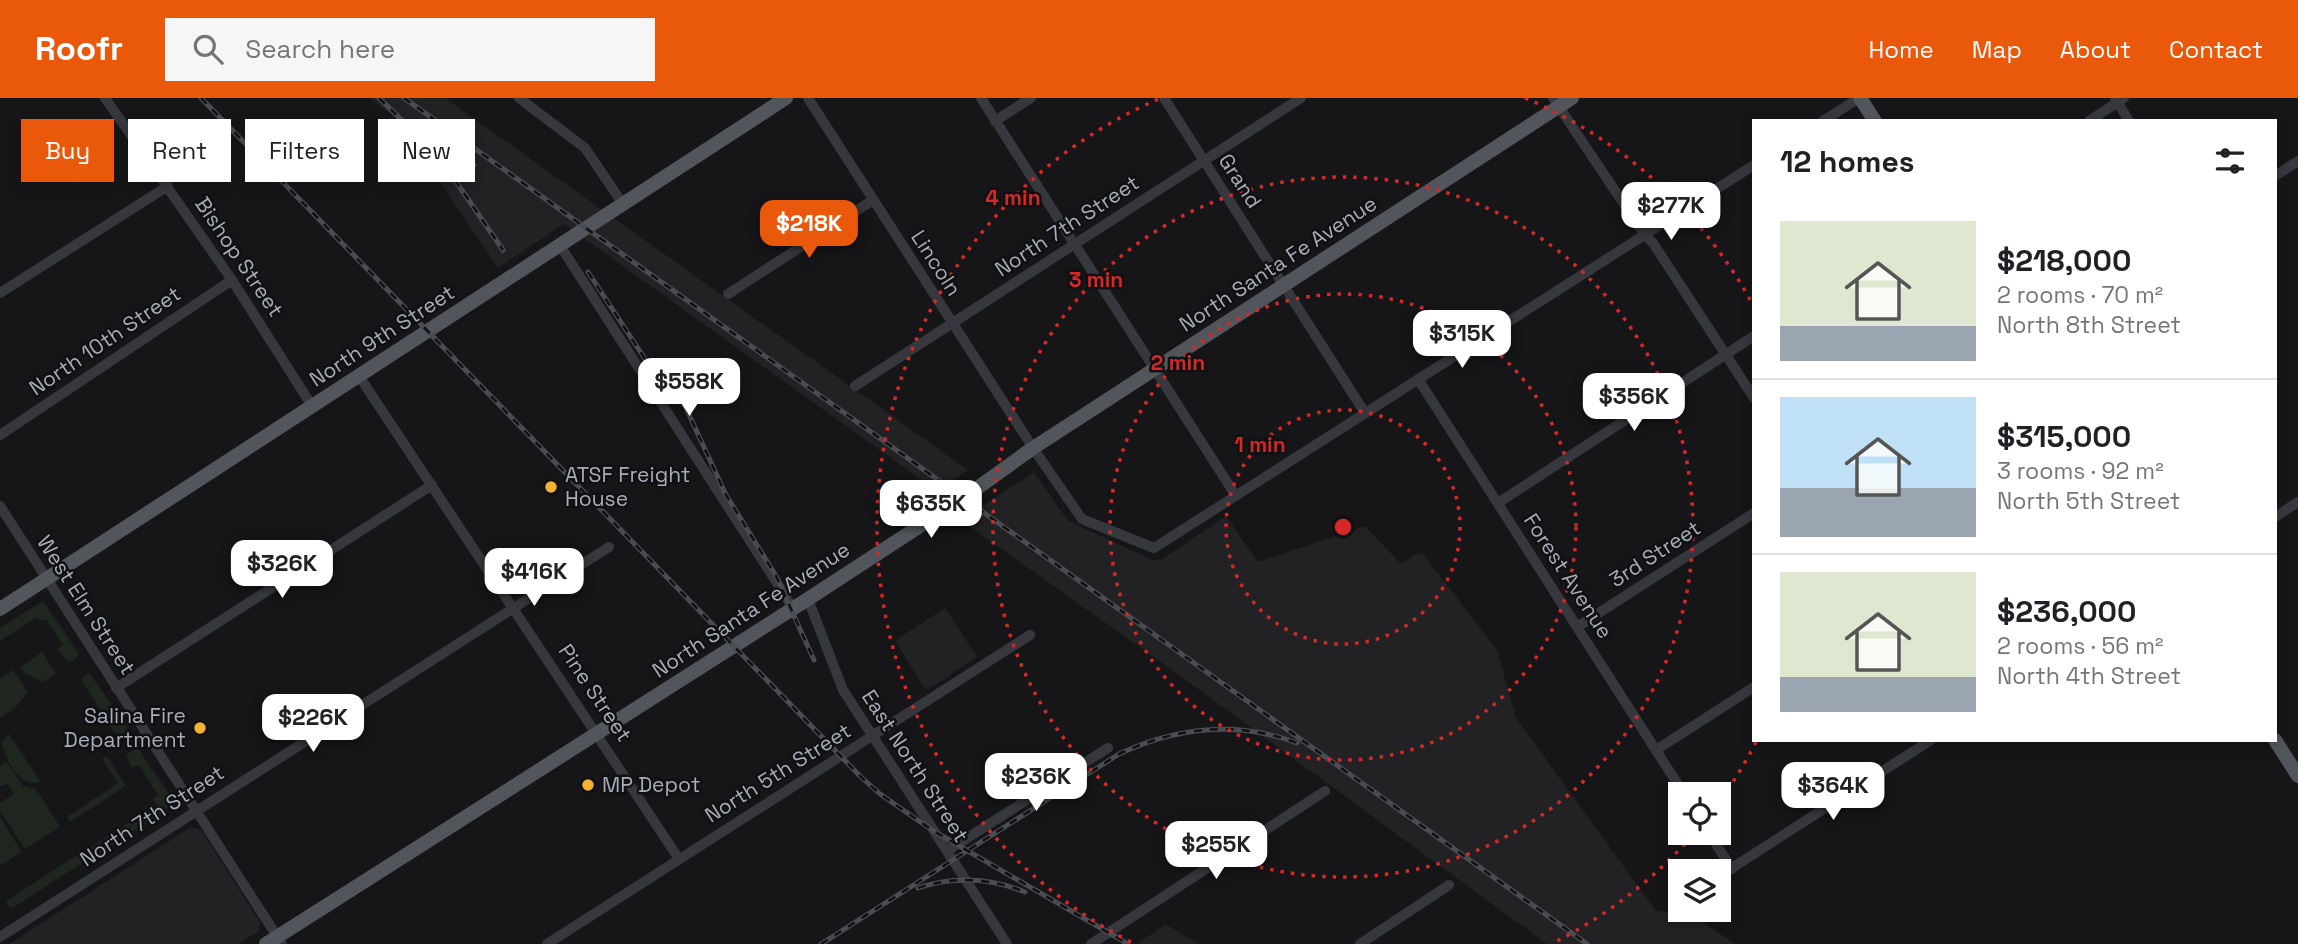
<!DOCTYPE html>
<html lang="en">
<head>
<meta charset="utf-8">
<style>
  :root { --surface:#fff; --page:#f6f6f6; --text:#202124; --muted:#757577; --line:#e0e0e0; --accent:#ea580c }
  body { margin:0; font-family:"Space Grotesk",sans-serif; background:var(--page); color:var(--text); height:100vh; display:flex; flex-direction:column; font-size:26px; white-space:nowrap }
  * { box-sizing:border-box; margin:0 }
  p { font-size:23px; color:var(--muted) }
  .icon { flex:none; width:38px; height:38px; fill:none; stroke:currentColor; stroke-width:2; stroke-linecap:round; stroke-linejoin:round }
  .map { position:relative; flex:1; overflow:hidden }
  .sheet { position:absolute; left:1752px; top:21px; width:525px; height:623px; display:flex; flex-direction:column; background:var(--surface); border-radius:0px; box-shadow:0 4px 10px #0003 }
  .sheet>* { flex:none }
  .top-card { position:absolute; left:21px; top:21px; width:665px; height:63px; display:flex; gap:14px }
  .fabs { position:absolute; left:1668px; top:684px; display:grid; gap:14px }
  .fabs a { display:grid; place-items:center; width:63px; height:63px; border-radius:0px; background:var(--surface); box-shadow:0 4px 10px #0003; font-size:35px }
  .price { position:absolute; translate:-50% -60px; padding:0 16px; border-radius:14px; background:#fff; color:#222; font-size:23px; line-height:46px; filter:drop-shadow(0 2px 4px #0008) }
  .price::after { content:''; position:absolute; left:50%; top:42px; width:21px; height:16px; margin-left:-10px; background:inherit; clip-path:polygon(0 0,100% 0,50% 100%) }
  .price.selected { background:var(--accent); color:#fff }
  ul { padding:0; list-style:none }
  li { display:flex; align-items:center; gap:21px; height:175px; padding:0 28px }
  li+li { border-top:2px solid var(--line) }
  li span { display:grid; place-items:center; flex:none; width:196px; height:140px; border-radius:0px; color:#555 }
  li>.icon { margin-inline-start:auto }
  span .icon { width:84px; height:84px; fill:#fffc; stroke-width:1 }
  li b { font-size:30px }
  h2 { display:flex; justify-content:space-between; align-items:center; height:84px; padding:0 28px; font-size:30px }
  .tag { padding:0 24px; border-radius:0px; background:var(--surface); box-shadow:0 4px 10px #0003; font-size:24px; line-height:63px }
  .tag.selected { background:var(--accent); color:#fff }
  header { display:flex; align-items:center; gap:42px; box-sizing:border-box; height:98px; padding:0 35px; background:var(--accent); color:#fff }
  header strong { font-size:33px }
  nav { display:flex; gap:38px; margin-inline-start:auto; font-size:24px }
  .search { width:490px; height:63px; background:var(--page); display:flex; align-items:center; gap:18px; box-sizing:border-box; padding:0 24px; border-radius:0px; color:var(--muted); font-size:26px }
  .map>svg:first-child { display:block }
</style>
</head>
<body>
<header>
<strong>Roofr</strong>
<div class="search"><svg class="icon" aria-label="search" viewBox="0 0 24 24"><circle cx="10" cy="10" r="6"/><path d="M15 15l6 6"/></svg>Search here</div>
<nav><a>Home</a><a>Map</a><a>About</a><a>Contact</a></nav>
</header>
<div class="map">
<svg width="2298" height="846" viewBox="0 0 2298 846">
  <rect width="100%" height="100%" fill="#161618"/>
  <g fill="#222225">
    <path d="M370,0H445L968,372L937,393L564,126L498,170L398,22Z"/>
    <path d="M1034,374L1068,423L1153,462H1161L1226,418L1258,464L1365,428L1401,466L1418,455L1424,457L1497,552L1516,620L1656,813L1690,815L1735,846H1547L1190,585L961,422Z"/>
    <path d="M945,510L977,559L929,591L924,589L897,546V541Z"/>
    <path d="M191,729L201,732L260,824L259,833L238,846H9Z"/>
    <path d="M1165,826L1198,846H1199H1138Z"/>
  </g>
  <g fill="#1e261f">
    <path d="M43,503L78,554V559L69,565L57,552L63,547L46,521L40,523L37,519L0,543V530Z"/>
    <path d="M42,554L56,576L43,584L26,576L20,569Z"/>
    <path d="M13,572L28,594L15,610L0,620V581Z"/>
    <path d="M89,575L127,628L126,633L121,637L115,635L83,585L82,580Z"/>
    <path d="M9,636L40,683C22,693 3,660 2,644Z"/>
    <path d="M137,649L172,700L173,707L91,761L86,752L157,707L153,701L158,697L139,667L132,670L126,657Z"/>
    <path d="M107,658L126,688L70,724L67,719L118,685L102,661Z"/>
    <path d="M6,663L23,688L36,691L60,729L25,751L0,713V705L14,696L8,686L0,688V668Z"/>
    <path d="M0,719L22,754L0,768Z"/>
    <path d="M82,754L87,762L11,811L6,803Z"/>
  </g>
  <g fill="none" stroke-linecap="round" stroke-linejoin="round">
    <g stroke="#37383d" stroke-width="10">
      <path d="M105,0L232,182L312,308"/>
      <path d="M519,0L585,50L623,106"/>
      <path d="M808,0L1033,350L1082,421L1154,450L1754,67"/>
      <path d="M981,0L1236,398"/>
      <path d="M1164,0L1365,315"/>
      <path d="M1553,0L1644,136L1653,145L1754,300"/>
      <path d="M2115,0L2129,23"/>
      <path d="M995,23L1031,0"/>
      <path d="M1823,23L1859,0"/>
      <path d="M2089,23L2124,0"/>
      <path d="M2275,78L2298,63"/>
      <path d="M561,149L793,510"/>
      <path d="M0,195L168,88"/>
      <path d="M728,196L873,102"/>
      <path d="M359,278L679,761"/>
      <path d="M1418,281L1684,696"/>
      <path d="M855,288L1301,0"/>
      <path d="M0,337L232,182"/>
      <path d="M1498,405L1754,238"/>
      <path d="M0,408L282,846"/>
      <path d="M2275,419L2298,404"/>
      <path d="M808,501L843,592L1007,846"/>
      <path d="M1577,529L1754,415"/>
      <path d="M116,590L432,387"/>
      <path d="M1656,652L1754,589"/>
      <path d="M1709,735L1732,771"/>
      <path d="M947,753L1108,650"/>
      <path d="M1718,779L1931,642"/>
      <path d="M0,839L609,449"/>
      <path d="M547,846L1030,537"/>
      <path d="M1091,846L1325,693"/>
      <path d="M1360,846L1449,787"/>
    </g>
    <g stroke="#53555c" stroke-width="14">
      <path d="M1860,0L1875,23"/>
      <path d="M0,511L786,0"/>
      <path d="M2275,642L2298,678"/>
      <path d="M266,846L808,501L969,396L1033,350L1572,0"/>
    </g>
    <g stroke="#4a4c52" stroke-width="5">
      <g id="rail">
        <path d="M201,0L860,678L880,696L932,732L1128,846"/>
        <path d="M379,0L437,56L503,152"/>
        <path d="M404,0L1587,846"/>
        <path d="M423,29L474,67"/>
        <path d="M588,174L668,296"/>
        <path d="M685,308L726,397L776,478L814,562"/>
        <path d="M918,790C954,778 990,780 1025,794"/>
        <path d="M821,846L1119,656C1177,629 1236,622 1297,645"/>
      </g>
    </g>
    <use href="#rail" stroke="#111113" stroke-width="2.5" stroke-dasharray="8" stroke-linecap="butt"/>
  </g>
  <g fill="none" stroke="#d62828" stroke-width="3.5" stroke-dasharray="3.5 7">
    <circle cx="1343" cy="429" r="117"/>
    <circle cx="1343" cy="429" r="233"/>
    <circle cx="1343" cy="429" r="350"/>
    <path d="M1756 644A466 466 0 0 1 1720 703M1692 738A466 466 0 0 1 1555 844M1131 844A466 466 0 0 1 1161 0M1525 0A466 466 0 0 1 1753 207"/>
  </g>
  <g fill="#f2b134" stroke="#111113" stroke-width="2.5">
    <circle cx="551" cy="389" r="7"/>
    <circle cx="200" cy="630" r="7"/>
    <circle cx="588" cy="687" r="7"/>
  </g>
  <g text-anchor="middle" stroke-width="5" stroke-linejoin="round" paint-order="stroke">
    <g font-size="21" fill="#a8adb8" stroke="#111113">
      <text transform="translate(1240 83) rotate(57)" y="7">Grand</text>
      <text transform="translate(1067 128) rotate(-33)" y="7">North 7th Street</text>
      <text transform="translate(239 159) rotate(56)" y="7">Bishop Street</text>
      <text transform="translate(936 165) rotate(57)" y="7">Lincoln</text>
      <text transform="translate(1278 166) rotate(-33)" y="7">North Santa Fe Avenue</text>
      <text transform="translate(382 238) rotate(-33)" y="7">North 9th Street</text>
      <text transform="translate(105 243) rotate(-34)" y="7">North 10th Street</text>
      <text transform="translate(1655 456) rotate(-33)" y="7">3rd Street</text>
      <text transform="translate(1568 478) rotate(57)" y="7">Forest Avenue</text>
      <text transform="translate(86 507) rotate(57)" y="7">West Elm Street</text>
      <text transform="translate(751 512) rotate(-33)" y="7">North Santa Fe Avenue</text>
      <text transform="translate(595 595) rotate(56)" y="7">Pine Street</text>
      <text transform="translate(915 668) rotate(57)" y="7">East North Street</text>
      <text transform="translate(778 675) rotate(-32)" y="7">North 5th Street</text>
      <text transform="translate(152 718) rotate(-33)" y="7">North 7th Street</text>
    </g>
    <g font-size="21" fill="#a8adb8" stroke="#111113" text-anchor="start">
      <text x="565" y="384">ATSF Freight<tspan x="565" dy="24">House</tspan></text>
      <text x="186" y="625" text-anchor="end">Salina Fire<tspan x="186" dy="24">Department</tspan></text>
      <text x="602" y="694">MP Depot</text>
    </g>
  </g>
  <circle cx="1343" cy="429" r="10" fill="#d62828" stroke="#111113" stroke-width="3.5"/>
  <g font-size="21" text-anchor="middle" font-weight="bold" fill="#d62828" stroke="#111113" stroke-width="5" stroke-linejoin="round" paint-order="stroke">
    <text x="1013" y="107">4 min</text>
    <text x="1096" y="189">3 min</text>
    <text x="1178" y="272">2 min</text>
    <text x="1260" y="354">1 min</text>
  </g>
</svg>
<div class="fabs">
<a><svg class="icon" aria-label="locate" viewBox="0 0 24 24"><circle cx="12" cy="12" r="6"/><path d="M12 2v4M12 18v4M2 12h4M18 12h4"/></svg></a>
<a><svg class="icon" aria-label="layers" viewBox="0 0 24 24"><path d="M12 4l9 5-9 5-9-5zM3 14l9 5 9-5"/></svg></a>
</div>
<b class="price" style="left:1671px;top:144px">$277K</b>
<b class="price selected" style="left:809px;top:162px">$218K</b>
<b class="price" style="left:1462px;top:272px">$315K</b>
<b class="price" style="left:689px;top:320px">$558K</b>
<b class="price" style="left:1634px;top:335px">$356K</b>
<b class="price" style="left:931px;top:442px">$635K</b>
<b class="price" style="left:282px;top:502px">$326K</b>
<b class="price" style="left:534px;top:510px">$416K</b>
<b class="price" style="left:313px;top:656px">$226K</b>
<b class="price" style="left:1036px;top:715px">$236K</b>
<b class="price" style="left:1833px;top:724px">$364K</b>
<b class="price" style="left:1216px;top:783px">$255K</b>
<div class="top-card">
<a class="tag selected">Buy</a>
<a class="tag">Rent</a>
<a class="tag">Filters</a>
<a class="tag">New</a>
</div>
<section class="sheet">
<h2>12 homes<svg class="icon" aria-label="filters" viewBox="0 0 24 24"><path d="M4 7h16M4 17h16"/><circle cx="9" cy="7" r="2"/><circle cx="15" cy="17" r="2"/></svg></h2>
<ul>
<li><span style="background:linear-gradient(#dfe7d0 75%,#9aa5b1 0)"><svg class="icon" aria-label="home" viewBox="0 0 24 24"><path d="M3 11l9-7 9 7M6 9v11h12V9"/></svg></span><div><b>$218,000</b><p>2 rooms · 70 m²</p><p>North 8th Street</p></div></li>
<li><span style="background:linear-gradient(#bfe0f5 65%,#9aa5b1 0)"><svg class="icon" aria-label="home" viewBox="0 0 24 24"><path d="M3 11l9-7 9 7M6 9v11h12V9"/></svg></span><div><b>$315,000</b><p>3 rooms · 92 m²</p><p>North 5th Street</p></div></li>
<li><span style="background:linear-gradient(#dfe7d0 75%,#9aa5b1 0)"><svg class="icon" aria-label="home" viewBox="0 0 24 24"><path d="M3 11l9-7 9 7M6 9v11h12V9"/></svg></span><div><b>$236,000</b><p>2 rooms · 56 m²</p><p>North 4th Street</p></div></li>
</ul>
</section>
</div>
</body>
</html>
